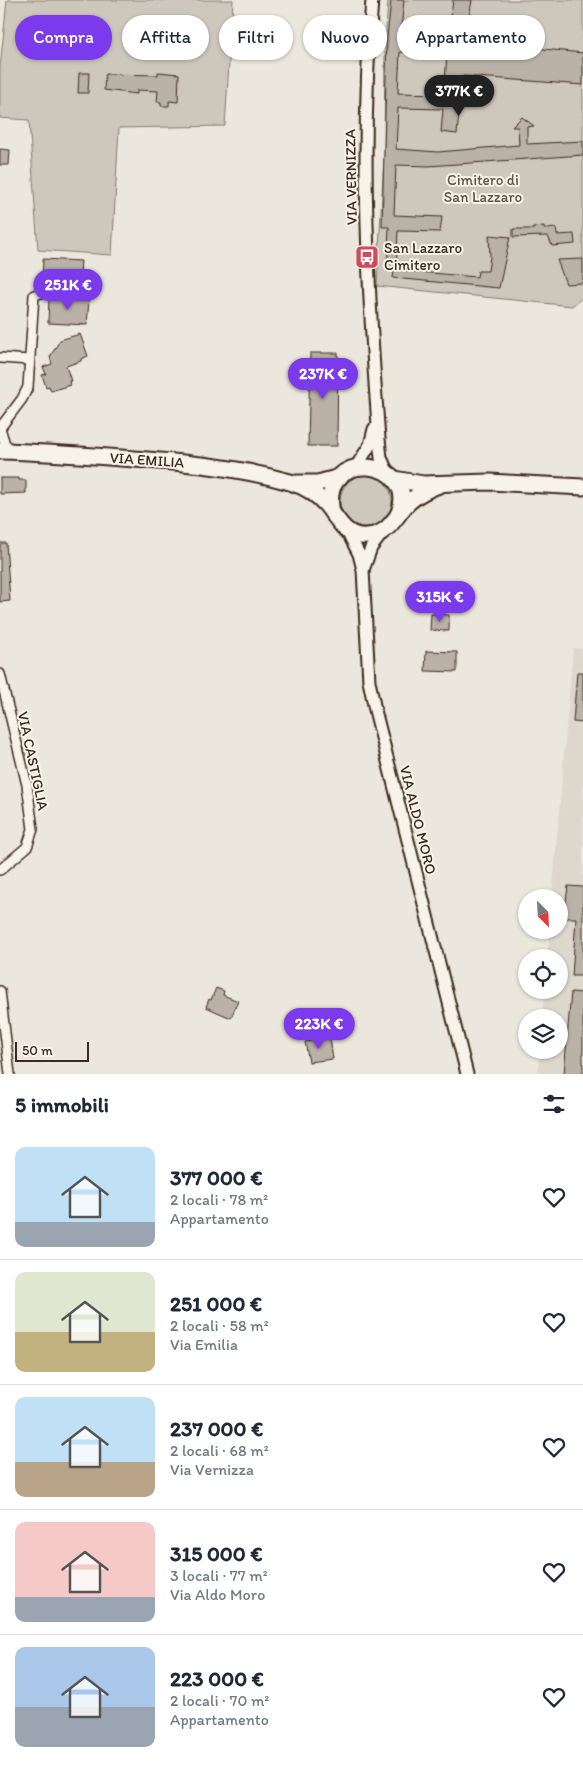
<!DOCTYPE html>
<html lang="it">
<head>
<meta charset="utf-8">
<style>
  :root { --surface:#fff; --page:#f2f2f3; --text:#1f2937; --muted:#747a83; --line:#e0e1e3; --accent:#7c3aed }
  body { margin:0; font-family:Itim,sans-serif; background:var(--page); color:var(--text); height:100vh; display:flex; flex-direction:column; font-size:19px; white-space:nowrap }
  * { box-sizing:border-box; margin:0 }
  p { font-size:16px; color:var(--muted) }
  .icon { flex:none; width:28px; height:28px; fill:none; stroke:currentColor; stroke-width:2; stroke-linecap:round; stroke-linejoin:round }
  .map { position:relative; height:1074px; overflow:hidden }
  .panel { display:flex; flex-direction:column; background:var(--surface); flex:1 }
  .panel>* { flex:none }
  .hud { position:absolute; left:15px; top:15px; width:554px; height:45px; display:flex; gap:10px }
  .needle { width:32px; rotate:156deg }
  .controls { position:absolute; left:518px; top:889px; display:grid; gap:10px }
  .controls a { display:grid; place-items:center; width:50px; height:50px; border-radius:50%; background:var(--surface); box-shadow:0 1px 4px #0004; font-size:25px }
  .scale { position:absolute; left:15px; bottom:12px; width:74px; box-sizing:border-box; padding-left:5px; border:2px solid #3b2a1e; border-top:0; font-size:14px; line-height:18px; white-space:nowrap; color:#3b2a1e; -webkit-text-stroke:4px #f7f3e8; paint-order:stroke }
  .price { position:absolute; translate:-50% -42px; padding:0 11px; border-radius:18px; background:var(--accent); color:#fff; font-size:16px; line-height:32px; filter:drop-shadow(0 1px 2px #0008) }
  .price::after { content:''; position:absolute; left:50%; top:30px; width:15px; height:11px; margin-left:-8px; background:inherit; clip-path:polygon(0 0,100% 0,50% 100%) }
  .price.selected { background:#222; color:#fff }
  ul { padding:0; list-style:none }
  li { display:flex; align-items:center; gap:15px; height:125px; padding:0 15px }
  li+li { border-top:1px solid var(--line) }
  li span { display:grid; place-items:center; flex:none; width:140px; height:100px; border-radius:10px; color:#555 }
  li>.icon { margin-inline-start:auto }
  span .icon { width:60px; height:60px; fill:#fffc; stroke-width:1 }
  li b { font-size:21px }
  h2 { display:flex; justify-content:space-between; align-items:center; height:60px; padding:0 15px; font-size:21px }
  .chip { padding:0 18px; border-radius:22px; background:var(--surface); box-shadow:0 1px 4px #0004; font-size:18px; line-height:45px }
  .chip.selected { background:var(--accent); color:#fff }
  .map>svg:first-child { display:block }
</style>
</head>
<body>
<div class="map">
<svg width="583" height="1074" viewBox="0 0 583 1074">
  <rect width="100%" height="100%" fill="#ece7dc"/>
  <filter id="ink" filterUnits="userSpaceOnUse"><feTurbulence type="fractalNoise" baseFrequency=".02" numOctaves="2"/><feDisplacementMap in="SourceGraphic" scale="10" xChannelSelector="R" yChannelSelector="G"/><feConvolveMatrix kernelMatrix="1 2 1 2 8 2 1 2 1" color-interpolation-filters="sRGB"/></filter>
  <g filter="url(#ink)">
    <path fill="#ddd7cc" d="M573,648L583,649V1074H538L540,1050H559V1018L542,1017L545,990H559V958L547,957L550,930H559V898L552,897Z"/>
    <g fill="#cec8bc" stroke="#84796d">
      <path d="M7,0H233L225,126L119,128L112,255L38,250L29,120L0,118V68Z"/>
      <path d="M388,0H583V297L572,306L377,286L384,157L385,46Z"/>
      <circle cx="366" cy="501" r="26"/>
    </g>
    <g fill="#bab2a7" stroke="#3b2a1e" fill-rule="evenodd">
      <path d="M391,0H404L400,38L448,39L453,0H472L465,41L583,53V85L463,76L457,134L441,132L443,109L398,108L396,149L438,152L519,145L518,127H512L522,117L534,126L527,127V144L583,141V155L429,166L396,165L394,215L442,217L440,232L398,231L396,270L477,277L478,271H488L490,257L489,235L510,237L499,288L393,278L394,271H387L389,227H382L387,38ZM400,52L447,54L444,94L398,93Z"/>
      <path d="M82,34L100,37L99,53L88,52V42H82Z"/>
      <path d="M158,72L179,74L178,102L169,101V106H161V102H157L158,91L137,90V94L104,90L105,74L158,75Z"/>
      <path d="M79,73H89L88,93H78Z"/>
      <path d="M0,149L10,150L9,165H0Z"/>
      <path d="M544,226V229L556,228L557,235L574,234L575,244L552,246L548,236L513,237V229H534V227Z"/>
      <path d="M43,259L81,261L79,285L42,282Z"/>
      <path d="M583,259V283L566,284L557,260Z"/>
      <path d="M49,298L89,300L87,325L48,323Z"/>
      <path d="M80,334L88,356L81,359V361L66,366L71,381H69L70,385L51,391L49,386L46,387L42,375L46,374L43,367L52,364L50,357L60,340Z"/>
      <path d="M310,353H338L337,446H308Z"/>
      <path d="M0,478H19V480H26V493L0,494Z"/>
      <path d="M0,543H6L10,601L0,602Z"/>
      <path d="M431,614L449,615V631L430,630Z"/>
      <path d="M426,651L457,652V672L425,671Z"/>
      <path d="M577,672H583V723L573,722Z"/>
      <path d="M568,886L583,887V976H572L576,918H564Z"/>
      <path d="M216,988L224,991L223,995L238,1001L231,1018L206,1007L209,999L211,1000Z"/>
      <path d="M571,992L583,993V1074H564Z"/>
      <path d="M330,1038L333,1059L309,1062L305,1042Z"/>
    </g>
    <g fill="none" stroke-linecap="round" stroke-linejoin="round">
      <g stroke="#3b2a1e" stroke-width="12">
        <g id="minor">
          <path d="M1,358L29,360"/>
          <path d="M0,428L22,399L28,387L34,295L45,292"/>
          <path d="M0,428L5,444L12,450"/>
          <path d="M0,674L27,785L33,829L27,847L0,870"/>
          <path d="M0,991L10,1074"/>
        </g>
      </g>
      <g stroke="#3b2a1e" stroke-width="15">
        <g id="tertiary">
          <path d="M372,0C360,147 368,293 379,439L381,458L388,473"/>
          <path d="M356,467L370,445L374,429"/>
          <path d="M347,531L359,554L363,570L369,681L375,710L467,1074"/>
          <path d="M363,570L371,548L384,531"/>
        </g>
      </g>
      <g stroke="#3b2a1e" stroke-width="19">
        <g id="primary">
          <path d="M0,451C40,452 81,455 121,458C178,462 234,466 290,482C304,486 318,495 327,506C339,520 345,538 367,536C390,535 395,515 409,502C419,493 430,488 442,484"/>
          <path d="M394,479L423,484L490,482L583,487"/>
          <path d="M297,483H318L340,477"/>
          <path d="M332,513C317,444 423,459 398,515"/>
        </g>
      </g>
      <use href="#minor" stroke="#f7f3e8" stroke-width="9"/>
      <use href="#tertiary" stroke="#f7f3e8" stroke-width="11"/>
      <use href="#primary" stroke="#f7f3e8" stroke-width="15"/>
    </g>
  </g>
  <defs>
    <g id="bus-square" transform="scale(1.25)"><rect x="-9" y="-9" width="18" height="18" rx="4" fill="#d1495b" stroke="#f7f3e8"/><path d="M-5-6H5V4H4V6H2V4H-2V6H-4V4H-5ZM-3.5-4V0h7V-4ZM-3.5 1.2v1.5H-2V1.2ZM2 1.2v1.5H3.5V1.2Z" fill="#fff"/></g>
  </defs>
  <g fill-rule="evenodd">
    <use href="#bus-square" x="367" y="257"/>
  </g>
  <g text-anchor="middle" stroke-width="4" stroke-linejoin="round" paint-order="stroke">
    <g font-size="15" fill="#3b2a1e" stroke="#f7f3e8">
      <text transform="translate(351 177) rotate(-91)" y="5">VIA VERNIZZA</text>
      <text transform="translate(147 460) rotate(4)" y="5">VIA EMILIA</text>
      <text transform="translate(33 761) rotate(78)" y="5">VIA CASTIGLIA</text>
      <text transform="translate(418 820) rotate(76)" y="5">VIA ALDO MORO</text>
    </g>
    <g font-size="15" fill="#605246" stroke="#f7f3e8">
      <text x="483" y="185">Cimitero di<tspan x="483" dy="17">San Lazzaro</tspan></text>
    </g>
    <g font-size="15" fill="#3b2a1e" stroke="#f7f3e8" text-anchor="start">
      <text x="384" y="253">San Lazzaro<tspan x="384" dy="17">Cimitero</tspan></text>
    </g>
  </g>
</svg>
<div class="controls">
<a><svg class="needle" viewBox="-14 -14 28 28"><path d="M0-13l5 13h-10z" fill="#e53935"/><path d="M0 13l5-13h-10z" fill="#747a83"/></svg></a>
<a><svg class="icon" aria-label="locate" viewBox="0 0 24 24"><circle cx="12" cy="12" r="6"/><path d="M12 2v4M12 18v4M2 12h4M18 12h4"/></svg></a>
<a><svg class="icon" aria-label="layers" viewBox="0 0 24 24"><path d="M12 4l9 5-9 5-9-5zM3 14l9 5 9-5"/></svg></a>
</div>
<div class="scale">50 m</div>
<b class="price selected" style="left:459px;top:117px">377K €</b>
<b class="price" style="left:68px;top:311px">251K €</b>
<b class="price" style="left:323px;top:400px">237K €</b>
<b class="price" style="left:440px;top:623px">315K €</b>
<b class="price" style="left:319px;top:1050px">223K €</b>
<div class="hud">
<a class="chip selected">Compra</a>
<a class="chip">Affitta</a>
<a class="chip">Filtri</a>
<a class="chip">Nuovo</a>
<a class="chip">Appartamento</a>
</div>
</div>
<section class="panel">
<h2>5 immobili<svg class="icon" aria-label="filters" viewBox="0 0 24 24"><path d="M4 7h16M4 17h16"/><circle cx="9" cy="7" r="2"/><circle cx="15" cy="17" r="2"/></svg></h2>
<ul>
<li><span style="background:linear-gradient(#bfe0f5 75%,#9aa5b1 0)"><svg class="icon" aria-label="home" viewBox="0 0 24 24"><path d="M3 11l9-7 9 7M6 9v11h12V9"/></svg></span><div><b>377 000 €</b><p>2 locali · 78 m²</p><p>Appartamento</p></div><svg class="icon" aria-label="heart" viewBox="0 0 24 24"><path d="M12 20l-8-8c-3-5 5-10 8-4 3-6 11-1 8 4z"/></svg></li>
<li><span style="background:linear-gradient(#dfe7d0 60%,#c2b280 0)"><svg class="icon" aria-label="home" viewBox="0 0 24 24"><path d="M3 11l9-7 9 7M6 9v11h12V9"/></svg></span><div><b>251 000 €</b><p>2 locali · 58 m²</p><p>Via Emilia</p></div><svg class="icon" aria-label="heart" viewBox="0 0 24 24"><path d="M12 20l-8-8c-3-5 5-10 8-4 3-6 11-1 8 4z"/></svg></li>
<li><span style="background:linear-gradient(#bfe0f5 65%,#b9a48a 0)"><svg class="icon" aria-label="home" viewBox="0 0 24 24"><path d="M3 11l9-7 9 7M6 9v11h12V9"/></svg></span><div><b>237 000 €</b><p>2 locali · 68 m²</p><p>Via Vernizza</p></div><svg class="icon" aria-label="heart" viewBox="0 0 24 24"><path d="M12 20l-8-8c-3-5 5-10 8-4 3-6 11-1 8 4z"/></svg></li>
<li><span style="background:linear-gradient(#f6c9c9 75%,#9aa5b1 0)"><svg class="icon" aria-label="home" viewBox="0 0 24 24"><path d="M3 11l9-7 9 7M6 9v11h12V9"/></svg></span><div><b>315 000 €</b><p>3 locali · 77 m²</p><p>Via Aldo Moro</p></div><svg class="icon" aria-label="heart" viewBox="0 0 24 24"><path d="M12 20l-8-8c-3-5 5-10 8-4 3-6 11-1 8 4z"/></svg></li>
<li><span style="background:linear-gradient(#a9c7e8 60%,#9aa5b1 0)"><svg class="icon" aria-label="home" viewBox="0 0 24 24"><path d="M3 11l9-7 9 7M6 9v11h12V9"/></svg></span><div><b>223 000 €</b><p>2 locali · 70 m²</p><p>Appartamento</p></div><svg class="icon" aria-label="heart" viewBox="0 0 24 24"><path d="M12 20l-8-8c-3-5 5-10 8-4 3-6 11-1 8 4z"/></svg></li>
</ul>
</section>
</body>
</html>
